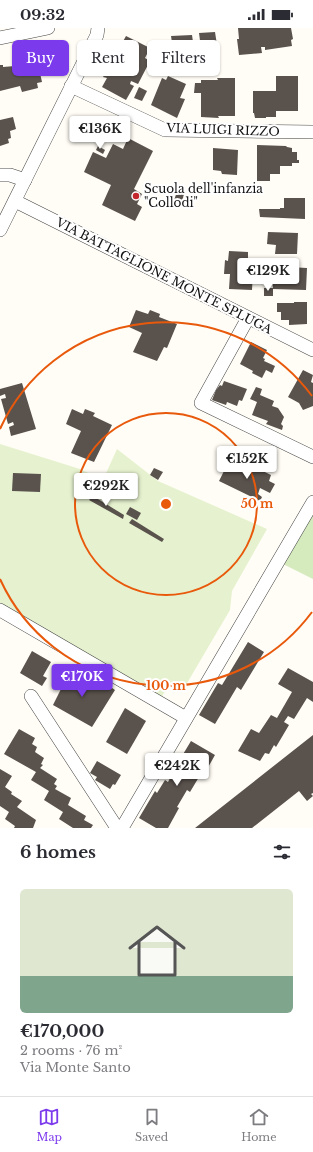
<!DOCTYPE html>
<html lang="en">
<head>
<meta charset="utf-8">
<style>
  :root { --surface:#fff; --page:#f2f2f3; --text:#2b2b33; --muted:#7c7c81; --line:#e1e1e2; --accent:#7c3aed }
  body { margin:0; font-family:"Libre Baskerville",serif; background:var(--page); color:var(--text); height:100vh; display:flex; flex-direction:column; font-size:15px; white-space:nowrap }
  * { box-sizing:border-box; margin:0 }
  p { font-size:13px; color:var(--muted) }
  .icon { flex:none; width:22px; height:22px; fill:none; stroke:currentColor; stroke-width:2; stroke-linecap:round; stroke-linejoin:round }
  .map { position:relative; height:800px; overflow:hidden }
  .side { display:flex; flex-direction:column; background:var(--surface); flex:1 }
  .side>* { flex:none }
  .top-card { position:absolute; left:12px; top:12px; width:289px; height:36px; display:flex; gap:8px }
  .price { position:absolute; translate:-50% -34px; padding:0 9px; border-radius:4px; background:#fff; color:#222; font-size:13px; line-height:26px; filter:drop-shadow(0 1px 2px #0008) }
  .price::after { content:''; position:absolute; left:50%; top:24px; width:12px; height:9px; margin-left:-6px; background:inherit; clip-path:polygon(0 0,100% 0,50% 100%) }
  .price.on { background:var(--accent); color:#fff }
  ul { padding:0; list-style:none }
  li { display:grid; align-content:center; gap:8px; height:212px; padding:0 20px }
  li span { display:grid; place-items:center; height:124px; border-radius:6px; color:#555 }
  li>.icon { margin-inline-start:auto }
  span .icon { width:72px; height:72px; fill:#fffc; stroke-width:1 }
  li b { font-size:17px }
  h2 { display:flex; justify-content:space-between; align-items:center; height:48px; padding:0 20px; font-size:17px }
  .tag { padding:0 14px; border-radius:6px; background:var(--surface); box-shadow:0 1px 3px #0004; font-size:14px; line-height:36px }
  .tag.on { background:var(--accent); color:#fff }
  .status { display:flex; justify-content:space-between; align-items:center; height:28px; padding:0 20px; background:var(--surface); direction:ltr }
  .status svg { height:11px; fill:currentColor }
  .menu { display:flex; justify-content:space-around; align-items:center; height:56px; border-top:1px solid var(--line); background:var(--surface); font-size:11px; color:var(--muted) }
  .menu a { display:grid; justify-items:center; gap:2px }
  .menu .on { color:var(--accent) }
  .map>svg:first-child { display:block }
</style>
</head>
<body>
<div class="status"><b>09:32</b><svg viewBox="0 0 49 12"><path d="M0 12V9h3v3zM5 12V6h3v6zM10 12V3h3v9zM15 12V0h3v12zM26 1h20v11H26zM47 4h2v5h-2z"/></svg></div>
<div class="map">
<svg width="313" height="800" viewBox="0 0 313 800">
  <rect width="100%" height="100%" fill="#fffdf5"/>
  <path fill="#d5ebbd" d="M313,473V551L283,536Z"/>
  <path fill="#e6f2cf" d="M0,416L80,441L103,452L117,421L158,453L267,501L232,563L230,582L183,662L170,655L161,670L0,575Z"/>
  <g fill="#5a524d">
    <path d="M238,0H291L293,11L291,12L292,18L265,22V19H261L262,25L239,27L237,11H239Z"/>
    <path d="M215,4L219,30L175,34L171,8L192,7L194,21L201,20L199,5Z"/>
    <path d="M126,8L150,20L145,30L150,33L138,56L131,53L130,56L134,58L126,72L102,59L107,50L103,49L108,40L111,42L117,31L114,30Z"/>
    <path d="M42,33L44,44L40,45L42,54L37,55L38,60L22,64L20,58L0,63V37H3V39L15,38V40Z"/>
    <path d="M168,48L186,56L180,70L185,71L177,90L151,77L162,50L166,52Z"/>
    <path d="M276,48H298V83H276V89H266V90H255L254,85H253V63H276Z"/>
    <path d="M217,50H235V88H218L219,90L201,89V65H194L195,55H201V52H218Z"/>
    <path d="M139,59L147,63L142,73L134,70Z"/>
    <path d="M13,89L16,101L10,103L11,110L8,111L9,115L0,118V92Z"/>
    <path d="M128,110L153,123L134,161L142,166L137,176L142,179L135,193L102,177L111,157L84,144L93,124L106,130L113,116L123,121Z"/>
    <path d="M257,117L286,118L287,119L292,120V124H297V132H299V135H292V138H280V146H270V153H257Z"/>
    <path d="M98,118L105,122L103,126L96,122Z"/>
    <path d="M213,120L238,122L237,147L222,146L221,143L213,142Z"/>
    <path d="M177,164L184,166L182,174L174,172Z"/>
    <path d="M284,170H305V191L260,189L259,181H280V180H284Z"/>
    <path d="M268,204L298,205L297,226H275L276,217L267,216Z"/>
    <path d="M229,223L248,224V234H250V243H253L252,262L229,261L230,246H224L225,232L228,233Z"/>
    <path d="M265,232H271V238L307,240L306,262L273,261L271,241H265Z"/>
    <rect x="264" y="260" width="9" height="8"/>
    <path d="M294,274H307V296L289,297V292H281V284H277V275H294Z"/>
    <path d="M136,282L148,286L150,282L160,286L159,289L177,296L167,320L164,319L157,333L133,324L142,305L129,299Z"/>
    <path d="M251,314L267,322L263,330L265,331L264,333L275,338L272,345L266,342L262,350L252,345L253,343L240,336Z"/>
    <path d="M303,342L313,347L311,354L313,355V378L303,382L299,375L288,369Z"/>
    <path d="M224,353L247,361L242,373L239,372L237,378L227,374L226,377L212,372L216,362L220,357L222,358Z"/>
    <path d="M22,355L36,401L11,408L9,399L14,397L13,394L8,396L1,371L6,370L5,366L0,368V361Z"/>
    <path d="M256,359L262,361L260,367L274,373L272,378L278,380L284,389L281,396L283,398L282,402L266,396L268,393L252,387L257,374L250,371Z"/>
    <path d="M72,381L83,386L85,381L95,385L93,388L112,397L94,434L71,425L81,403L66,396Z"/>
    <path d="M262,420L268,422L267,425L261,422Z"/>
    <path d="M230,435L243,441L246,435L271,447L269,453L275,456L270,465L260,460L258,466L262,469L260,473L219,453L224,443L226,444Z"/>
    <path d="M154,440L163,444L158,452L150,447Z"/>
    <path d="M13,445L41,446L40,464L12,463Z"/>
    <path d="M93,468L124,487L123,491L89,472Z"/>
    <path d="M130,479L141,485L137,492L126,486Z"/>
    <path d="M132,491L164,511L162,514L129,495Z"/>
    <path d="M248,614L264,624L241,662L237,659L215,696L199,687L218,655L222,657Z"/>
    <path d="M32,623L51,634L43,648L47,650L42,658L20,645Z"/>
    <path d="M288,640L313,654V674L307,670L294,691L288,688L284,694L289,697L276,719L274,717L269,726L265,725L260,733L238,723L251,701L259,705L271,687L277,690L292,664L278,656Z"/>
    <path d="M65,642L68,644L69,642L91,655L94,650L97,651L93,657L101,661L105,655L115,662L92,699L53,677L63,657L61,656L64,652L60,650Z"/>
    <path d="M125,680L146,693L127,726L106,714Z"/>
    <path d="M19,701L35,710L32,716L37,719L35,724L44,730L41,736L43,737L40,740L57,751L54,756L57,758L55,761L71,770L68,777L86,788L84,792L93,797L91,800H73L59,791L63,784L44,772L49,763L31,752L36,744L4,726Z"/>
    <path d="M313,707V765L311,766L313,768L307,773L299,763L252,800H195Z"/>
    <path d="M191,713L215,727L202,750L199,749L190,764L187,762L177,779L179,780L168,800H156L139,790L155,763L157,765L165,752L168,754L173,744L176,746L180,740L176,738Z"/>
    <path d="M97,733L121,747L115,757L113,756L110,761L95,752L97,749L90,745Z"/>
    <path d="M0,741L12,748L5,759L12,764L11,766L22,773L17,779L36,792L33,800H14L15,798L5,791L9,784L0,778Z"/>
  </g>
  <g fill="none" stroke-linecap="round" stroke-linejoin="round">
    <g stroke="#444" stroke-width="14">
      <g id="minor">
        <path d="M0,10L48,0"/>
        <path d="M71,58L165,102L313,104"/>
        <path d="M0,147H10L25,152"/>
        <path d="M15,173L313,322"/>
        <path d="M0,202L97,7L98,0"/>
        <path d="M248,290L201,375L313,429"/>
        <path d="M0,582L186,690"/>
        <path d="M31,668L117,800"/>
        <path d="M122,800L313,474"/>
      </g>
    </g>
    <use href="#minor" stroke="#fff" stroke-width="13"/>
  </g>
  <g fill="none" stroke="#e8590c" stroke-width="2">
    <circle cx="166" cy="476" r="91"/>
    <path d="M312 584A182 182 0 0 1 0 551M0 401A182 182 0 0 1 312 368"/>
  </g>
  <circle fill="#c4262e" stroke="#fff" stroke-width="1.5" cx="136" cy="168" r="4"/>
  <g text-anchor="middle" stroke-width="4" stroke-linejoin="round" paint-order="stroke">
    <g font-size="12" fill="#111" stroke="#fff">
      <text transform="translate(223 102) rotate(2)" y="4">VIA LUIGI RIZZO</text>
      <text transform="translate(164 248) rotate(27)" y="4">VIA BATTAGLIONE MONTE SPLUGA</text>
    </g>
    <g font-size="12" fill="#111" stroke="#fff" text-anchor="start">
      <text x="144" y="165">Scuola dell'infanzia<tspan x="144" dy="14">"Collodi"</tspan></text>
    </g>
  </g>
  <circle cx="166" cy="476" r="6" fill="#e8590c" stroke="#fff" stroke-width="2"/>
  <g font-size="12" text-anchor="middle" font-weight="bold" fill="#e8590c" stroke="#fff" stroke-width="4" stroke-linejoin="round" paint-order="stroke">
    <text x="257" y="480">50 m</text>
    <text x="166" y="662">100 m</text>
  </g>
</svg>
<b class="price" style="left:100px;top:122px">€136K</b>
<b class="price" style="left:268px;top:264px">€129K</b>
<b class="price" style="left:247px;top:452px">€152K</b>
<b class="price" style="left:106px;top:479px">€292K</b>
<b class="price on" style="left:82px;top:670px">€170K</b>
<b class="price" style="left:177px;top:759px">€242K</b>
<div class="top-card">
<a class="tag on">Buy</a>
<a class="tag">Rent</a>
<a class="tag">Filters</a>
</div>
</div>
<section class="side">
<h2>6 homes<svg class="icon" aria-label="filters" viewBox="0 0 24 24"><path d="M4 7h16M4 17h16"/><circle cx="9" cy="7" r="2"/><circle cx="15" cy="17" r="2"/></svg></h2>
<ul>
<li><span style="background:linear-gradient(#dfe7d0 70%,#7fa58c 0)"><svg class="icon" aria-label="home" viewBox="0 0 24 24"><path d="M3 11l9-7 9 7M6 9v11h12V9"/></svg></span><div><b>€170,000</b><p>2 rooms · 76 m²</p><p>Via Monte Santo</p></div></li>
</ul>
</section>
<nav class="menu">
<a class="on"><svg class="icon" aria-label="map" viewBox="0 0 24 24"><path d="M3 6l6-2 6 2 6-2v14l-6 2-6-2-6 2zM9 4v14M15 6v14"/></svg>Map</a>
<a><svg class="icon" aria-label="saved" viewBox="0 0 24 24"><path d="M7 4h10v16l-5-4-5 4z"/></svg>Saved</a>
<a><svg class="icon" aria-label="home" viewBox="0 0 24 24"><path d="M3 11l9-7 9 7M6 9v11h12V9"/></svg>Home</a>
</nav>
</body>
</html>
